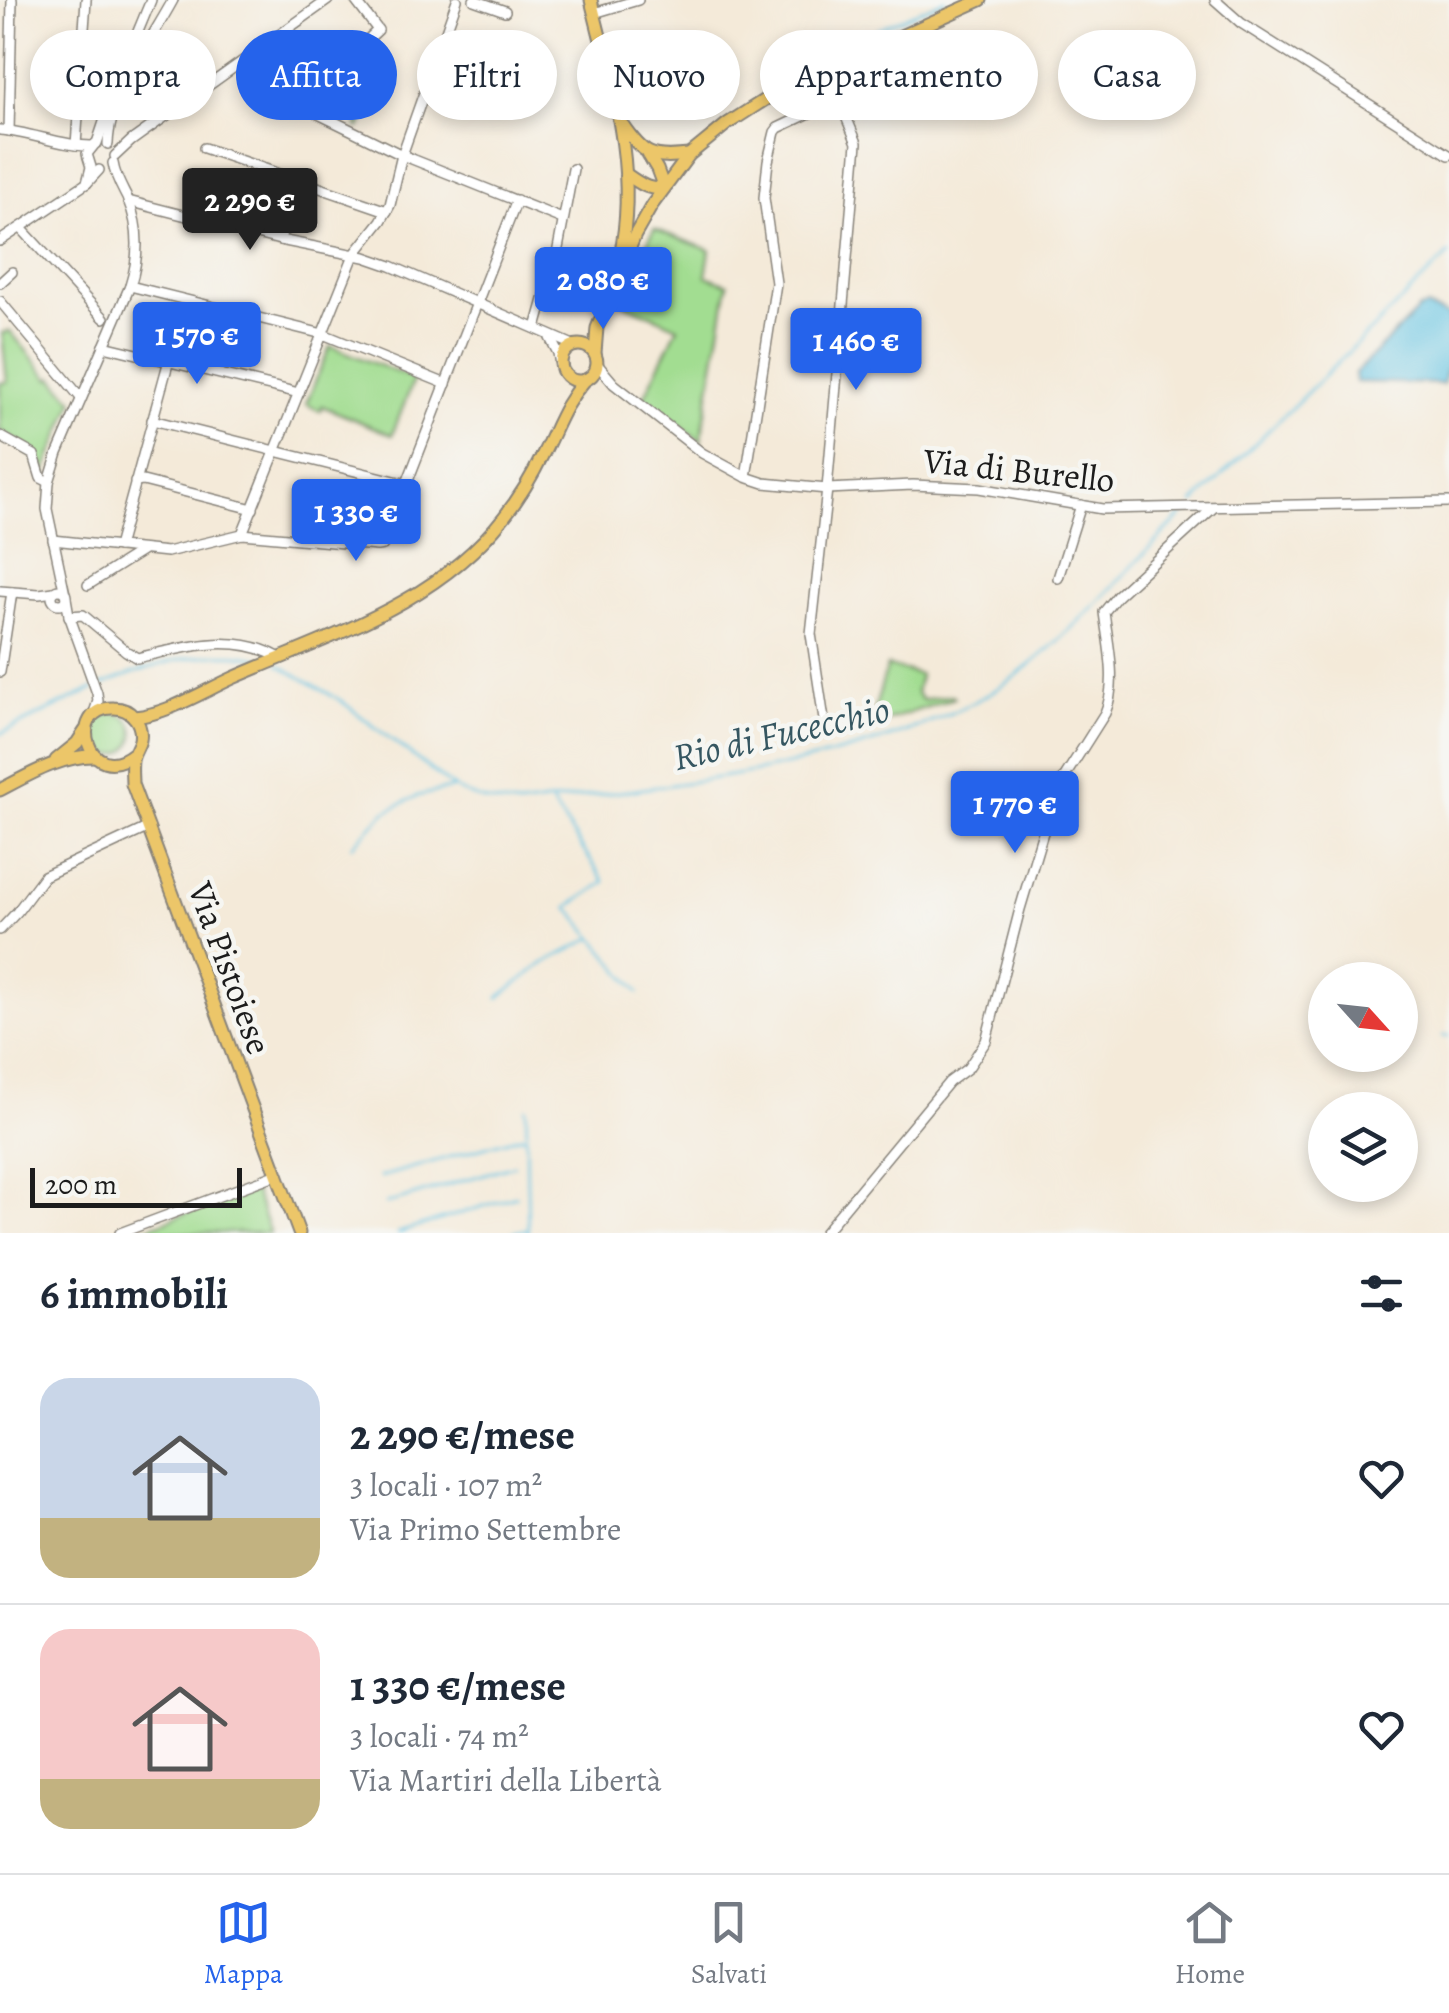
<!DOCTYPE html>
<html lang="it">
<head>
<meta charset="utf-8">
<style>
  :root { --surface:#fff; --page:#f6f6f7; --text:#1f2937; --muted:#747a83; --line:#e0e1e3; --accent:#2563eb }
  body { margin:0; font-family:Alegreya,serif; background:var(--page); color:var(--text); height:100vh; display:flex; flex-direction:column; font-size:38px; white-space:nowrap }
  * { box-sizing:border-box; margin:0 }
  p { font-size:32px; color:var(--muted) }
  .icon { flex:none; width:55px; height:55px; fill:none; stroke:currentColor; stroke-width:2; stroke-linecap:round; stroke-linejoin:round }
  .map { position:relative; height:1233px; overflow:hidden }
  .drawer { display:flex; flex-direction:column; background:var(--surface); flex:1 }
  .drawer>* { flex:none }
  .top-card { position:absolute; left:30px; top:30px; width:1390px; height:90px; display:flex; gap:20px }
  .needle { width:65px; rotate:117deg }
  .fabs { position:absolute; left:1308px; top:962px; display:grid; gap:20px }
  .fabs a { display:grid; place-items:center; width:110px; height:110px; border-radius:50%; background:var(--surface); box-shadow:0 5px 15px #0003; font-size:50px }
  .scale { position:absolute; left:30px; bottom:25px; width:212px; box-sizing:border-box; padding-left:10px; border:5px solid #1c1c1c; border-top:0; font-size:28px; line-height:35px; white-space:nowrap; color:#1c1c1c; -webkit-text-stroke:8px #f6f6f2; paint-order:stroke }
  .price { position:absolute; translate:-50% -85px; padding:0 22px; border-radius:10px; background:var(--accent); color:#fff; font-size:32px; line-height:65px; filter:drop-shadow(0 2px 5px #0008) }
  .price::after { content:''; position:absolute; left:50%; top:60px; width:30px; height:22px; margin-left:-15px; background:inherit; clip-path:polygon(0 0,100% 0,50% 100%) }
  .price.active { background:#222; color:#fff }
  ul { padding:0; list-style:none }
  li { display:flex; align-items:center; gap:30px; height:250px; padding:0 40px }
  li+li { border-top:2px solid var(--line) }
  li span { display:grid; place-items:center; flex:none; width:280px; height:200px; border-radius:30px; color:#555 }
  li>.icon { margin-inline-start:auto }
  span .icon { width:120px; height:120px; fill:#fffc; stroke-width:1 }
  li b { font-size:42px }
  h2 { display:flex; justify-content:space-between; align-items:center; height:120px; padding:0 40px; font-size:42px }
  .chip { padding:0 35px; border-radius:45px; background:var(--surface); box-shadow:0 5px 15px #0003; font-size:35px; line-height:90px }
  .chip.active { background:var(--accent); color:#fff }
  .dock { display:flex; justify-content:space-around; align-items:center; height:140px; border-top:2px solid var(--line); background:var(--surface); font-size:28px; color:var(--muted) }
  .dock a { display:grid; justify-items:center; gap:5px }
  .dock .active { color:var(--accent) }
  .map>svg:first-child { display:block }
</style>
</head>
<body>
<div class="map">
<svg width="1449" height="1233" viewBox="0 0 1449 1233">
  <rect width="100%" height="100%" fill="#f6f6f2"/>
  <filter id="ink" filterUnits="userSpaceOnUse"><feTurbulence type="fractalNoise" baseFrequency=".01" numOctaves="2"/><feDisplacementMap in="SourceGraphic" scale="20" xChannelSelector="R" yChannelSelector="G"/><feConvolveMatrix kernelMatrix="1 2 1 2 8 2 1 2 1" color-interpolation-filters="sRGB"/></filter>
  <filter id="wash" filterUnits="userSpaceOnUse"><feTurbulence type="fractalNoise" baseFrequency=".0048" numOctaves="4" result="noise"/><feDisplacementMap in="SourceGraphic" scale="40" xChannelSelector="R" yChannelSelector="G"/><feGaussianBlur stdDeviation="2.25" result="paint"/><feColorMatrix in="noise" values="0 0 0 0 0 0 0 0 0 0 0 0 0 0 0 0 0 1.4 0 .05"/><feComposite in="paint" operator="in"/></filter>
  <g filter="url(#wash)">
    <rect width="100%" height="100%" fill="#f4ead9"/>
    <g fill="#a2dd91" stroke="#5f7c56" stroke-width="2.5">
      <path d="M317,53L327,59L330,54L384,83L360,128L357,127L359,121L296,90L292,94L289,93L302,79Z"/>
      <path d="M654,229L710,250L706,276L728,284L701,441L643,399L678,327L619,301Z"/>
      <path d="M10,331L50,379L53,377L74,401L44,474C33,450 23,443 0,431V383L7,382L2,333Z"/>
      <path d="M330,346L414,379L392,435L322,406L320,411L306,404Z"/>
      <path d="M887,666L920,675L916,692L922,700L952,695L954,698L874,725L875,708Z"/>
      <circle cx="113" cy="734" r="21"/>
      <path d="M253,1188L270,1233H133Z"/>
    </g>
    <path fill="#64c3e2" stroke="#40707f" stroke-width="2.5" d="M1426,307L1449,316V356L1443,384L1356,382L1355,373L1419,309Z"/>
    <g fill="none" stroke-linecap="round" stroke-linejoin="round">
      <g stroke="#64c3e2" stroke-width="2.5">
        <path d="M877,29L945,0"/>
        <path d="M1194,503L1449,254"/>
        <path d="M279,665L340,700L454,788C475,800 495,803 519,806C649,786 782,777 907,731C940,718 973,705 1003,685C1068,640 1128,569 1185,512"/>
        <path d="M100,686C151,665 213,644 267,660"/>
        <path d="M0,734L93,689"/>
        <path d="M551,802L605,882L568,907L639,993"/>
        <path d="M352,846L385,812L417,796L453,788"/>
        <path d="M498,998L544,963L593,938"/>
        <path d="M1443,1036H1449"/>
        <path d="M526,1108L527,1132"/>
        <path d="M380,1177L526,1135L528,1233"/>
        <path d="M386,1204L514,1165"/>
        <path d="M398,1233L516,1196"/>
        <path d="M512,1233L526,1229"/>
      </g>
    </g>
  </g>
  <g filter="url(#ink)">
    <g fill="none" stroke-linecap="round" stroke-linejoin="round">
      <g stroke="#88837a" stroke-width="12">
        <g id="minor">
          <path d="M355,0L378,30L363,44"/>
          <path d="M474,0L505,11"/>
          <path d="M1215,0L1241,23L1449,155"/>
          <path d="M594,13L638,0"/>
          <path d="M246,61L288,99L402,155L562,219"/>
          <path d="M826,69L857,143L827,489L811,634L826,733"/>
          <path d="M0,130C31,132 60,146 91,146"/>
          <path d="M9,131L12,0"/>
          <path d="M97,143L118,80L151,0"/>
          <path d="M108,144C109,97 151,41 173,0"/>
          <path d="M76,145L86,0"/>
          <path d="M204,148L387,211"/>
          <path d="M115,156L131,141L328,0"/>
          <path d="M87,183L91,167L87,154L95,144"/>
          <path d="M128,201L280,240L365,257L391,266L573,345"/>
          <path d="M21,228L104,318"/>
          <path d="M280,240L295,179"/>
          <path d="M0,241L87,183L99,170"/>
          <path d="M0,283L12,272"/>
          <path d="M130,286L323,334L446,384"/>
          <path d="M0,301L81,398"/>
          <path d="M536,328L557,254L573,169"/>
          <path d="M550,338L558,353L560,365"/>
          <path d="M104,346L299,393"/>
          <path d="M597,364L614,384L702,453L746,477L764,483L827,489L913,485L979,488L1102,509L1449,502"/>
          <path d="M152,420L407,484"/>
          <path d="M0,436L34,455L41,478L49,482"/>
          <path d="M746,477L776,283L764,198L768,161L775,132L778,128L839,99"/>
          <path d="M135,482L143,481L253,509"/>
          <path d="M242,534L354,255L381,221L390,205L402,155L457,0"/>
          <path d="M53,540L167,552L242,534L377,546L383,545L517,200"/>
          <path d="M118,547L169,360"/>
          <path d="M1058,578L1081,505"/>
          <path d="M88,585L142,551"/>
          <circle cx="59" cy="597" r="7"/>
          <path d="M0,591L39,594L54,592"/>
          <path d="M65,594L47,509L49,482L58,453L130,286C139,258 140,228 128,200C122,188 115,177 113,163"/>
          <path d="M66,598L69,615L97,693L98,701L93,716"/>
          <path d="M69,616L83,615L126,651L137,658C185,647 235,632 280,658"/>
          <path d="M0,672L12,592"/>
          <path d="M0,930L17,912L44,876L149,827"/>
          <path d="M120,1233L278,1174"/>
          <path d="M824,1233L949,1082L968,1068L986,1041L1020,909L1055,792L1105,713C1118,682 1108,645 1104,612L1117,596L1213,508"/>
        </g>
      </g>
      <g stroke="#88837a" stroke-width="15">
        <g id="major">
          <path d="M591,0C611,83 639,170 620,256"/>
          <path d="M623,125C644,156 652,159 689,155"/>
          <path d="M648,154L657,169L664,188"/>
          <path d="M627,175C640,183 648,191 664,188"/>
          <circle cx="579" cy="363" r="18"/>
          <path d="M595,353L597,328L635,235L652,205L689,155L727,124L780,90L981,0"/>
          <path d="M134,717C168,714 202,692 233,678C329,636 437,604 504,517C520,497 533,475 544,452C558,424 564,404 585,380"/>
          <path d="M134,753C88,790 65,706 114,708C131,708 143,723 140,740C138,748 133,753 132,761C131,769 132,777 132,784L299,1233"/>
          <path d="M56,760L77,743L85,731"/>
          <path d="M0,790C30,774 62,755 96,756"/>
        </g>
      </g>
      <use href="#minor" stroke="#fff" stroke-width="9"/>
      <use href="#major" stroke="#ecc669" stroke-width="11"/>
    </g>
  </g>
  <g text-anchor="middle" stroke-width="9" stroke-linejoin="round" paint-order="stroke">
    <g font-size="35" fill="#1c1c1c" stroke="#f6f6f2">
      <text transform="translate(1019 470) rotate(6)" y="12">Via di Burello</text>
      <text transform="translate(230 968) rotate(70)" y="12">Via Pistoiese</text>
    </g>
    <g font-size="38" font-style="italic" fill="#355661" stroke="#f6f6f2">
      <text transform="translate(781 733) rotate(-13)" y="13">Rio di Fucecchio</text>
    </g>
  </g>
</svg>
<div class="fabs">
<a><svg class="needle" viewBox="-14 -14 28 28"><path d="M0-13l5 13h-10z" fill="#e53935"/><path d="M0 13l5-13h-10z" fill="#747a83"/></svg></a>
<a><svg class="icon" aria-label="layers" viewBox="0 0 24 24"><path d="M12 4l9 5-9 5-9-5zM3 14l9 5 9-5"/></svg></a>
</div>
<div class="scale">200 m</div>
<b class="price active" style="left:250px;top:253px">2 290 €</b>
<b class="price" style="left:603px;top:332px">2 080 €</b>
<b class="price" style="left:197px;top:387px">1 570 €</b>
<b class="price" style="left:856px;top:393px">1 460 €</b>
<b class="price" style="left:356px;top:564px">1 330 €</b>
<b class="price" style="left:1015px;top:856px">1 770 €</b>
<div class="top-card">
<a class="chip">Compra</a>
<a class="chip active">Affitta</a>
<a class="chip">Filtri</a>
<a class="chip">Nuovo</a>
<a class="chip">Appartamento</a>
<a class="chip">Casa</a>
</div>
</div>
<section class="drawer">
<h2>6 immobili<svg class="icon" aria-label="filters" viewBox="0 0 24 24"><path d="M4 7h16M4 17h16"/><circle cx="9" cy="7" r="2"/><circle cx="15" cy="17" r="2"/></svg></h2>
<ul>
<li><span style="background:linear-gradient(#c9d6e8 70%,#c2b280 0)"><svg class="icon" aria-label="home" viewBox="0 0 24 24"><path d="M3 11l9-7 9 7M6 9v11h12V9"/></svg></span><div><b>2 290 €/mese</b><p>3 locali · 107 m²</p><p>Via Primo Settembre</p></div><svg class="icon" aria-label="heart" viewBox="0 0 24 24"><path d="M12 20l-8-8c-3-5 5-10 8-4 3-6 11-1 8 4z"/></svg></li>
<li><span style="background:linear-gradient(#f6c9c9 75%,#c2b280 0)"><svg class="icon" aria-label="home" viewBox="0 0 24 24"><path d="M3 11l9-7 9 7M6 9v11h12V9"/></svg></span><div><b>1 330 €/mese</b><p>3 locali · 74 m²</p><p>Via Martiri della Libertà</p></div><svg class="icon" aria-label="heart" viewBox="0 0 24 24"><path d="M12 20l-8-8c-3-5 5-10 8-4 3-6 11-1 8 4z"/></svg></li>
</ul>
</section>
<nav class="dock">
<a class="active"><svg class="icon" aria-label="map" viewBox="0 0 24 24"><path d="M3 6l6-2 6 2 6-2v14l-6 2-6-2-6 2zM9 4v14M15 6v14"/></svg>Mappa</a>
<a><svg class="icon" aria-label="saved" viewBox="0 0 24 24"><path d="M7 4h10v16l-5-4-5 4z"/></svg>Salvati</a>
<a><svg class="icon" aria-label="home" viewBox="0 0 24 24"><path d="M3 11l9-7 9 7M6 9v11h12V9"/></svg>Home</a>
</nav>
</body>
</html>
